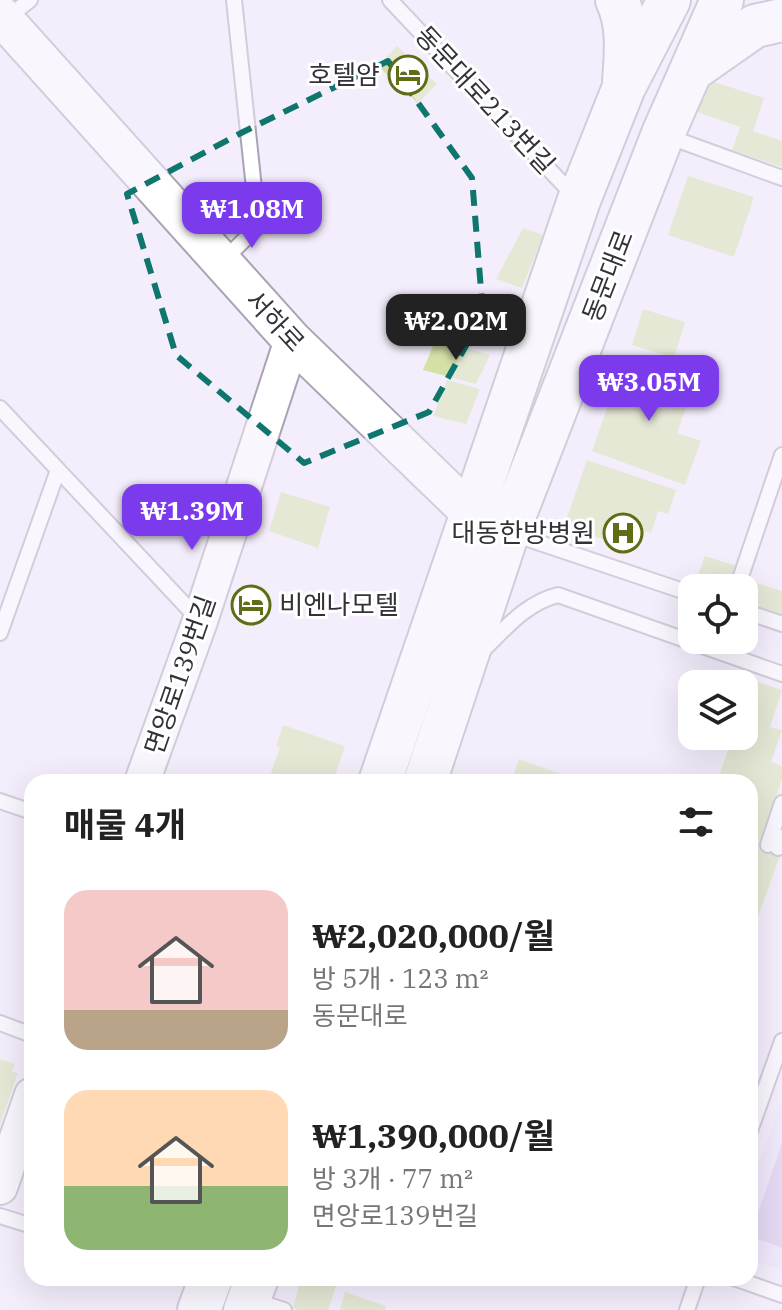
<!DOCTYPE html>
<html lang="ko">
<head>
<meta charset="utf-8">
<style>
  :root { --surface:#fff; --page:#f2f2f2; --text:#222; --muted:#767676; --accent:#7c3aed }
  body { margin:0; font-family:"IBM Plex Serif","Noto Sans KR",serif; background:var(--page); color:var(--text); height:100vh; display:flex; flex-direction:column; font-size:30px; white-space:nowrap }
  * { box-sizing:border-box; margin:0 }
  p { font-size:26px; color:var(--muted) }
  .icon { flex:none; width:44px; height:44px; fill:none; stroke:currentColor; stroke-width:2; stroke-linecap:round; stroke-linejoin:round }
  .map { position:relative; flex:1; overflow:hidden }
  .details { position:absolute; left:24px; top:774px; width:734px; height:512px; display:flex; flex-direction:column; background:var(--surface); border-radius:24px; box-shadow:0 8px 32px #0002 }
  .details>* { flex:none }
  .tools { position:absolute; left:678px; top:574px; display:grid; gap:16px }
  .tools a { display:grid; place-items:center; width:80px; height:80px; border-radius:16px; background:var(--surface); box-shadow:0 8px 32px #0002; font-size:40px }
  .price { position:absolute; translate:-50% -68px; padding:0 18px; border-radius:16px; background:var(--accent); color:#fff; font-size:26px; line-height:52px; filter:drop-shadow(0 2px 4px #0008) }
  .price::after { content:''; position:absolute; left:50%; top:48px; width:24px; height:18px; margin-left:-12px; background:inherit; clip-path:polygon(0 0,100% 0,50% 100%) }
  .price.selected { background:#222; color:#fff }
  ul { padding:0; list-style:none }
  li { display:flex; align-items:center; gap:24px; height:200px; padding:0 40px }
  li span { display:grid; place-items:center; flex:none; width:224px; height:160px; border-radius:24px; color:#555 }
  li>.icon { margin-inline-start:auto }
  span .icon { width:96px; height:96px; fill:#fffc; stroke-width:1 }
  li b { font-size:34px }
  h2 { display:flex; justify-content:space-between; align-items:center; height:96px; padding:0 40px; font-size:34px }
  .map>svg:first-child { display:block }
</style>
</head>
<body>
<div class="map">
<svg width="782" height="1310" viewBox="0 0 782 1310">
  <rect width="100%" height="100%" fill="#f4eefc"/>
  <path fill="#ebe1fa" d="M782,1099V1270L750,1259V1186Z"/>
  <path fill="#d2c1ea" d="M782,1143V1248L750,1236Z"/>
  <g fill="#d3e0a6">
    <path d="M397,46L437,84L418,103L378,66Z"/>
    <path d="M708,80L764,98L753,131L782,141V167L732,150L740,127L697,112Z"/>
    <path d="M688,176L754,197L734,257L668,235Z"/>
    <path d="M523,228L543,235L522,288L496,279Z"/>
    <path d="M643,309L685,322L674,358L632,345Z"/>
    <path d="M436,339L490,355L476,384L423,370Z"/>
    <path d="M625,358L695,382L677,433L701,441L685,485L592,451Z"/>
    <path d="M447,380L480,389L466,424L433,416Z"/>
    <path d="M587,460L676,490L668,514L658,511L651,533L645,531L639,548L632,546L631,549L564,526Z"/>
    <path d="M281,492L330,507L318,548L269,531Z"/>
    <path d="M705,556L736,566L729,583L718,588H711L695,583Z"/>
    <path d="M757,583L782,591V615L761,608L753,595Z"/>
    <path d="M752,680L782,690L770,727L782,730L771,762L782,766V779L761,842L782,850L750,939V782H717L733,736H744V702Z"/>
    <path d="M283,725L345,746L333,782H268L280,747L276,746Z"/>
    <path d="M519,759L583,782H511Z"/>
    <path d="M0,1059L15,1064L12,1072L18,1073L0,1124Z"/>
    <path d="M301,1278H314L336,1286L328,1310H298L293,1308Z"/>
    <path d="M345,1292L386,1306L385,1310H340Z"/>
  </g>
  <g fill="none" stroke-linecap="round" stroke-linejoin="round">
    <g stroke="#aaa3b4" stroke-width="18">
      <g id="service">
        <path d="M390,0L576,198"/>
        <path d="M7,18L30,0"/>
        <path d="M667,136L782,178"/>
        <path d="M224,260L258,226L234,0"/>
        <path d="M0,408L200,621"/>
        <path d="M510,533L692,594"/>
        <path d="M737,588L782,455"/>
        <path d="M744,611L782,624"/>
        <path d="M0,633L58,470"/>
        <path d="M483,650C506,628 526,603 558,595L782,674"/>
        <path d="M0,801L32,812"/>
        <path d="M768,845L782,803"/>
        <path d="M778,848L782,837"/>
        <path d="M0,1023L32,1035"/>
        <path d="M750,1131L782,1041"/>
        <path d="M0,1216L32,1226"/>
        <path d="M734,1278L782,1295"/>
        <path d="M253,1300L284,1310"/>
        <path d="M687,1310L698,1278"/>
      </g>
    </g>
    <g stroke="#aaa3b4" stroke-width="38">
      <g id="tertiary">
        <path d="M142,782L200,621L292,340"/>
        <path d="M0,1187L32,1095"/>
      </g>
    </g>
    <g stroke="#aaa3b4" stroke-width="42">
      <path id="secondary" d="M0,15L292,340L472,514L495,526"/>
    </g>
    <g stroke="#aaa3b4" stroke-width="46">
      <g id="primary">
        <path d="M617,0C629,25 626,54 624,81"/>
        <path d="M692,70L755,26L782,20"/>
        <path d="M380,782L579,200L624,87L669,0"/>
        <path d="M425,782L508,532L663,134L722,0"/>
        <path d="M199,1310L211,1278"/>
        <path d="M245,1310L257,1278"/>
      </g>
    </g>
    <use href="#service" stroke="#fff" stroke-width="14"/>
    <use href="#tertiary" stroke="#fff" stroke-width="34"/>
    <use href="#secondary" stroke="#fff" stroke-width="38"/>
    <use href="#primary" stroke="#fff" stroke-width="42"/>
  </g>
  <path d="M0 0H782V1310H0ZM388,61L472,178L483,315L429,412L304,463L176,355L127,194L243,132Z" fill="#f4eefc" fill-opacity=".55" fill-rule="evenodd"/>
  <path fill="none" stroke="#0f766e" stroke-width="6" stroke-dasharray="16 10" stroke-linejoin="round" d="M388,61L472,178L483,315L429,412L304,463L176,355L127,194L243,132Z"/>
  <defs>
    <g id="hotel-ring" transform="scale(2)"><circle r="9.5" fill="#fff" stroke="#5f6d16" stroke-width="1.5"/><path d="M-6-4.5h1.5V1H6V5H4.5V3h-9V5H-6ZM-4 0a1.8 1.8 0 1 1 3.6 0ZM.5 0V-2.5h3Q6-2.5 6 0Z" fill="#5f6d16"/></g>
    <g id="hospital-ring" transform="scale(2)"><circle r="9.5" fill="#fff" stroke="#5f6d16" stroke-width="1.5"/><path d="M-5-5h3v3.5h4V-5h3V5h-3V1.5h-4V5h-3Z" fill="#5f6d16"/></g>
  </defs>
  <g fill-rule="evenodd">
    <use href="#hotel-ring" x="408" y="75"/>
    <use href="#hospital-ring" x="623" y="533"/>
    <use href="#hotel-ring" x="251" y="605"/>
  </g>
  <g text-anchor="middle" stroke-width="6" stroke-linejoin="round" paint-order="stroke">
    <g font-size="26" fill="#343138" stroke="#fff" text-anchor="end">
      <text x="380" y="84">호텔얌</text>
      <text x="595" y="542">대동한방병원</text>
      <text x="279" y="614" text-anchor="start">비엔나모텔</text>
    </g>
    <g font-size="26" fill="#343138" stroke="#fff">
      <text transform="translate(485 100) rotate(47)" y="9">동문대로213번길</text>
      <text transform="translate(608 276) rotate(-69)" y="9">동문대로</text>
      <text transform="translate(275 321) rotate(47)" y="9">서하로</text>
      <text transform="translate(180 675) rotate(-71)" y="9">면앙로139번길</text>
    </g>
  </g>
</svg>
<div class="tools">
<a><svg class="icon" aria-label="locate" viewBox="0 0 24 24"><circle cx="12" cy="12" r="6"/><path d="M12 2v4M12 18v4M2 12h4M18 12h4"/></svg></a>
<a><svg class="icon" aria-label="layers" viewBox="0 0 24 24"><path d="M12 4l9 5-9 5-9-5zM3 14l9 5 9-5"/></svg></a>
</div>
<b class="price" style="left:252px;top:250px">₩1.08M</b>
<b class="price selected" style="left:456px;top:362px">₩2.02M</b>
<b class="price" style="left:649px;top:423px">₩3.05M</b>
<b class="price" style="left:192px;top:552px">₩1.39M</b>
<section class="details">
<h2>매물 4개<svg class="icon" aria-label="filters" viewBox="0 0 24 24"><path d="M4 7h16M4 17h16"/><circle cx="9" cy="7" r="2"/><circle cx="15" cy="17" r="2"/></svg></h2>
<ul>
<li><span style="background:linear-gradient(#f6c9c9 75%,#b9a48a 0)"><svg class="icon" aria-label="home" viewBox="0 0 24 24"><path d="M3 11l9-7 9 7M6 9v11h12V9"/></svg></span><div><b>₩2,020,000/월</b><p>방 5개 · 123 m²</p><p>동문대로</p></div></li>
<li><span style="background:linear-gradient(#ffd9b3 60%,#8fb573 0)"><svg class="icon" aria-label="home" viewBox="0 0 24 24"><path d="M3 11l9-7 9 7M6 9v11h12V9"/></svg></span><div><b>₩1,390,000/월</b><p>방 3개 · 77 m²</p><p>면앙로139번길</p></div></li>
</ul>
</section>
</div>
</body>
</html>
